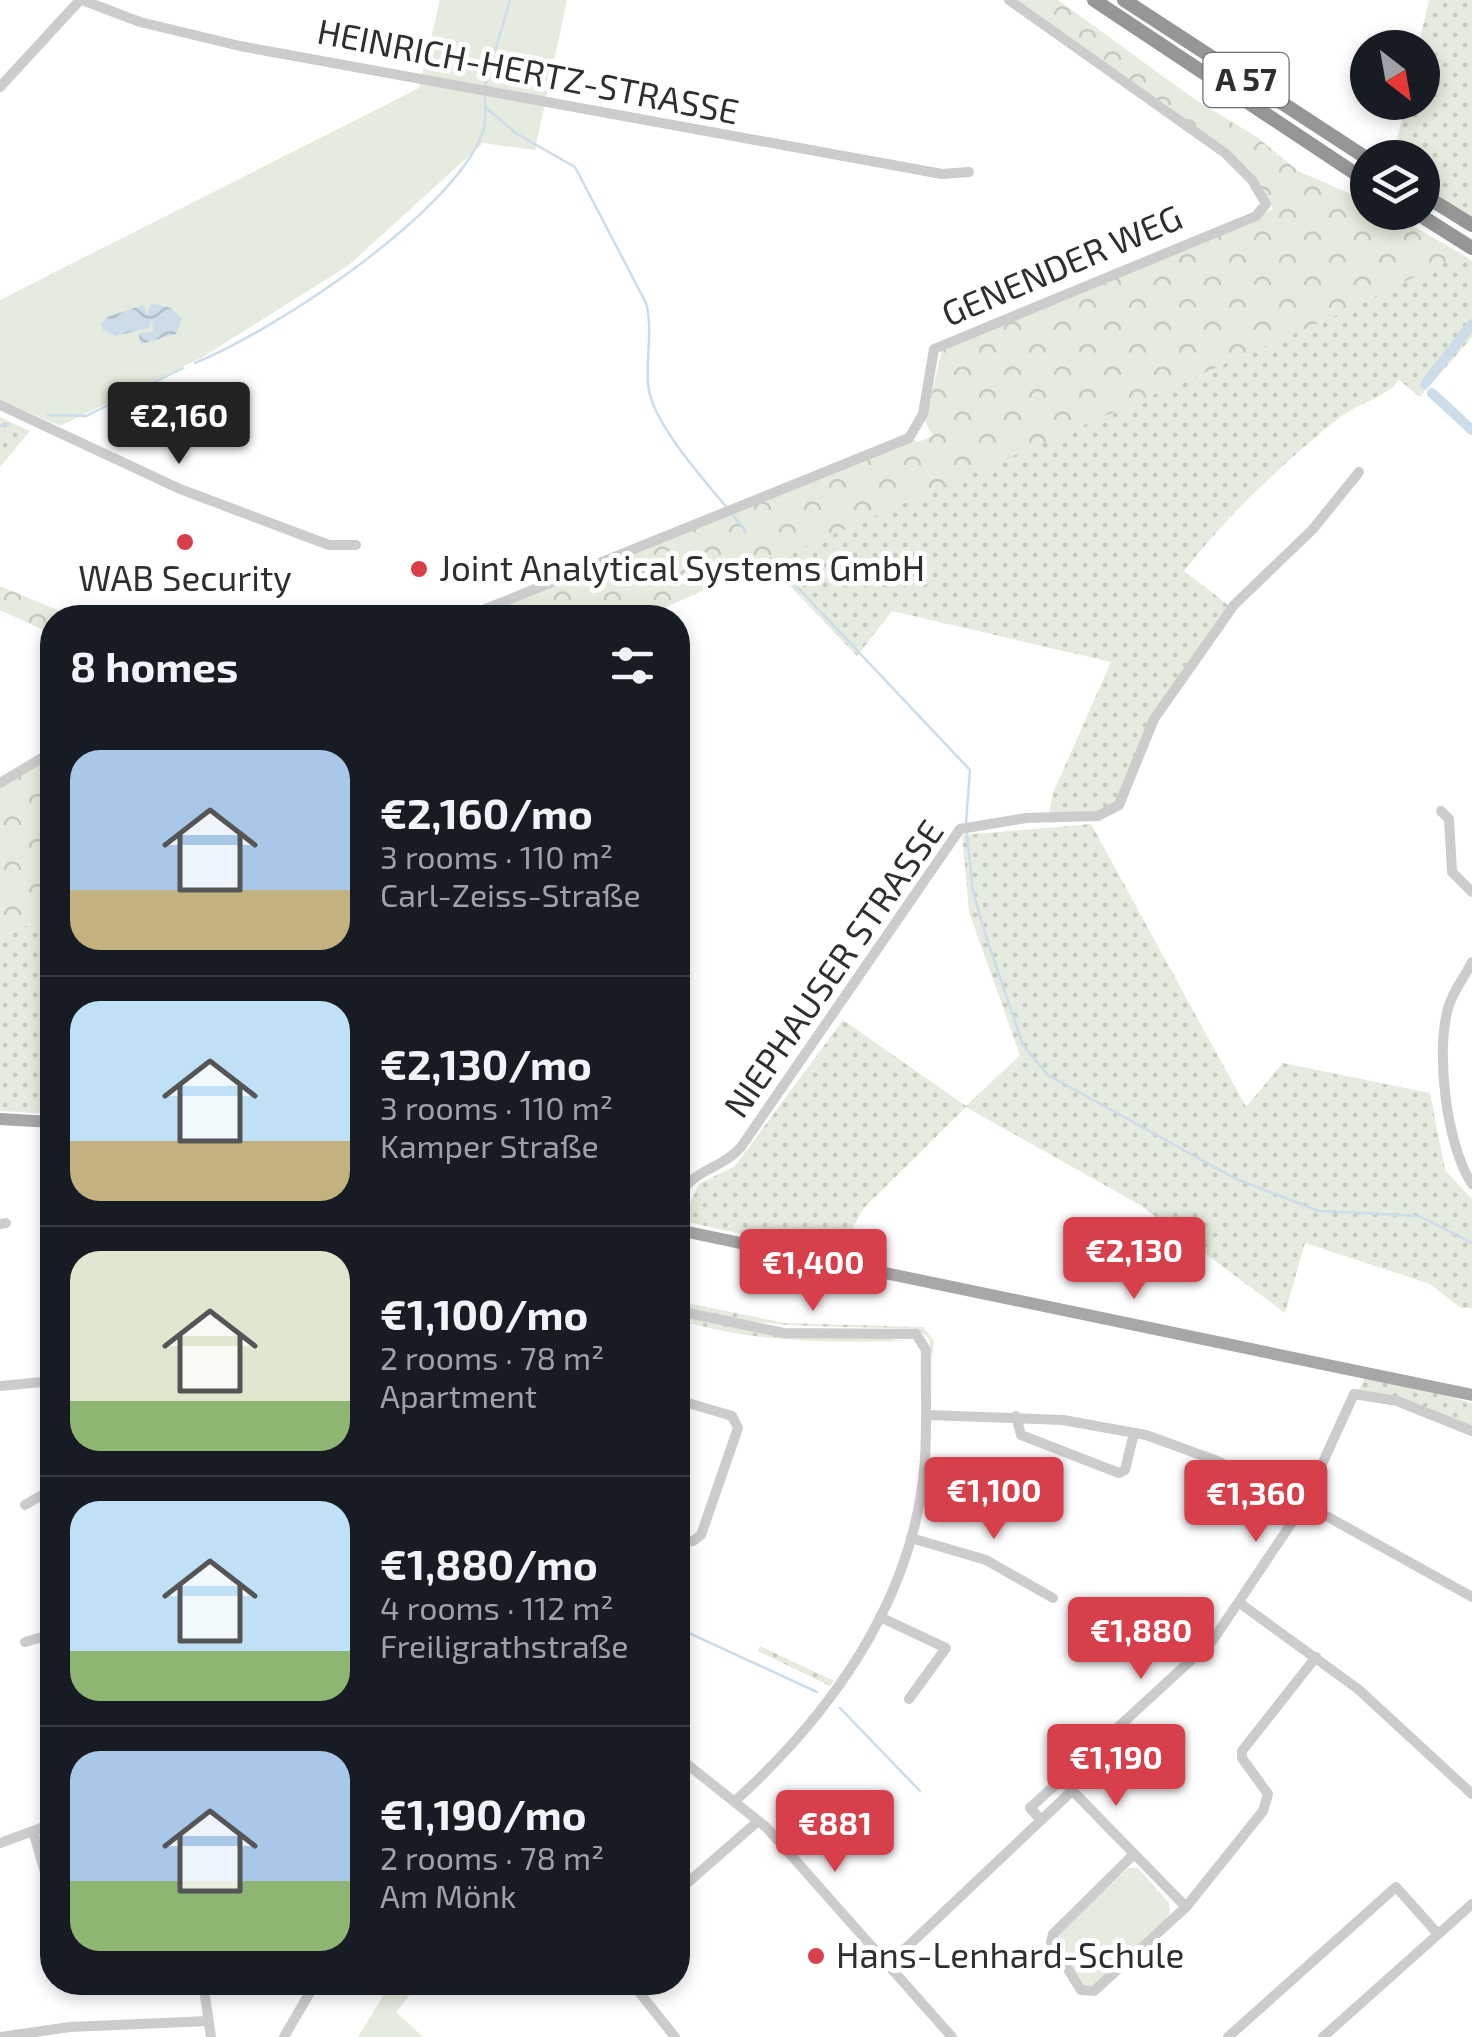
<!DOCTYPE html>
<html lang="en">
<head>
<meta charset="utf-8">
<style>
  :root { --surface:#171b24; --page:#20242c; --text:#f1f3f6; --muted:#9ea1a6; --line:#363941; --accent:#d7404a }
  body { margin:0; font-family:"Exo 2",sans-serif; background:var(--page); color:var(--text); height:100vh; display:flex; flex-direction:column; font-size:38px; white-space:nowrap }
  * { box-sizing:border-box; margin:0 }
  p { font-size:32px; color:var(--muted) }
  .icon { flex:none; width:55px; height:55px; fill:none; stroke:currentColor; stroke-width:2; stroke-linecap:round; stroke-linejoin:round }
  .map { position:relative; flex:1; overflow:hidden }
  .side { position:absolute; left:40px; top:605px; width:650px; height:1390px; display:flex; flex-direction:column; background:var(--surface); border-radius:40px; box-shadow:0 5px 15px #0003 }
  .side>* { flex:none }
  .needle { width:65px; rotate:149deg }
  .buttons { position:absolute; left:1350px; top:30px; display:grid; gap:20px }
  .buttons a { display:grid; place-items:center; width:90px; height:90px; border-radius:50%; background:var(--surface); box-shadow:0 5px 15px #0003; font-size:50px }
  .price { position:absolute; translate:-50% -85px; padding:0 22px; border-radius:10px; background:var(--accent); color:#fff; font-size:32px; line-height:65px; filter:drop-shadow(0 2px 5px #0008) }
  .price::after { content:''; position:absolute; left:50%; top:60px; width:30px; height:22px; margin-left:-15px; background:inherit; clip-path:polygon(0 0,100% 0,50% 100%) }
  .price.active { background:#222; color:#fff }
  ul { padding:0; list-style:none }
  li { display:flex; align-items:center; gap:30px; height:250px; padding:0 30px }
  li+li { border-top:2px solid var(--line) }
  li span { display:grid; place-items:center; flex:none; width:280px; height:200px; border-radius:30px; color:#555 }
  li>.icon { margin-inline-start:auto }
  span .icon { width:120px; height:120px; fill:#fffc; stroke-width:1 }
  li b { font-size:42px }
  h2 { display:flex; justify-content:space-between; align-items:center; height:120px; padding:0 30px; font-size:42px }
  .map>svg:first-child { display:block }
</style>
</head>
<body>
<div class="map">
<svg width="1472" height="2037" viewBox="0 0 1472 2037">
  <defs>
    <pattern id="grass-dots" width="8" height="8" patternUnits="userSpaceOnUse" patternTransform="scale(2.5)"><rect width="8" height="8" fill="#e5ebde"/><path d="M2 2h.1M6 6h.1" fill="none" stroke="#c5cabf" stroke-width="1.8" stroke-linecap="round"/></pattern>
    <pattern id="forest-crowns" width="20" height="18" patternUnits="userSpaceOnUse" patternTransform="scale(2.5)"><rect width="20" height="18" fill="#e5ebde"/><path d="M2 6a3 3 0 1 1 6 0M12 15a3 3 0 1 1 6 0" fill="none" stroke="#c5cabf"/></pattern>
    <pattern id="water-waves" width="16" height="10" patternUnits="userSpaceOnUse" patternTransform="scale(2.5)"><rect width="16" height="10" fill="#ccdde9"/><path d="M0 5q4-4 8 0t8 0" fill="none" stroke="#b0bec8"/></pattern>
  </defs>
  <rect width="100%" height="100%" fill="#fff"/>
  <g fill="url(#grass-dots)">
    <path d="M1429,0H1472V218L1423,186L1422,158H1393L1405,103L1422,102V48L1418,47Z"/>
    <path d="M1462,254L1472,261V337L1420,397L1399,380C1385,398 1359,403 1340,417C1284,462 1228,514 1184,571L1231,607L1149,723L1118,802L1096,815L1049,814L1053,793L1111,662L892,611L857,656L767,562L1328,319Z"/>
    <path d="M0,417L30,431L0,467Z"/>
    <path d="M1091,824L1246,1107L1283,1063L1430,1093L1445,1170L1472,1199V1308H1461L1430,1284L1305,1243L1285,1313L1140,1205L966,1107L863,1209L838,1255L682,1221L699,1184L735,1166L843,1020L966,1106L1020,1055L969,912L962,835Z"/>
    <path d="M52,913V1114L0,1111V938Z"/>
    <path d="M678,1301L785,1323L923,1327L934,1341L932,1358L929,1338L917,1329C830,1325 764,1331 678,1306Z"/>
    <path d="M678,1315L786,1337L904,1338L891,1340L911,1341C831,1343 755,1343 678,1320L696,1323Z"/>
    <path d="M1367,1374L1472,1403V1430L1358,1391Z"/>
    <path d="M760,1646L834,1681L830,1686L758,1651Z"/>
  </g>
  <g fill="url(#forest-crowns)">
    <path d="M1017,0H1058L1197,101L1257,137L1298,171L1367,201L1368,212L1390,213L1462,254L1328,319L643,617L463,618L909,438L918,442L933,436L925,422L942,350L1273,209L1253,173L1226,148Z"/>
    <path d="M0,586L74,617L52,618V634L0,610Z"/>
    <path d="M52,752V913L0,938V783Z"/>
  </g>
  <g fill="#e5ebde">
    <path d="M440,0H567L535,150L483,143L349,265L201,358L60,426L0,400V300L419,88Z"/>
    <path d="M1128,1868H1138L1169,1903L1170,1914L1094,1985L1085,1986L1056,1941L1058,1933Z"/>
    <path d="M391,1983H419L396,2012L423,2037H358Z"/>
  </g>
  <path fill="url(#water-waves)" d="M151,303L171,308L182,319L176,334L141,344L138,333L153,332L152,320L148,328L115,336L103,330L101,324L109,316L144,305L147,315Z"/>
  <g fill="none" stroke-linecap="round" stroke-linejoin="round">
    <g stroke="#ccdde9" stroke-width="2.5">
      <path d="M485,86L510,0"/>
      <path d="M485,107L517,134L575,167L646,303C654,332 644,362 649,390C655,426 705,481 728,509"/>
      <path d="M195,363C274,331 453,214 483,132C487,121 485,105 485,94"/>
      <path d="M48,415L86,416L183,368"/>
      <path d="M0,426L9,424"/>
      <path d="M733,515L746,532"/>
      <path d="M770,558L970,770L966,823"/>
      <path d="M967,834L973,892L985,933L1023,1045L1048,1075L1236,1179L1319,1211L1419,1216L1472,1243"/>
      <path d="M678,1628L817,1692"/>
      <path d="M840,1708L920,1791"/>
    </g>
    <g stroke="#ccdde9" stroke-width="10">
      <path d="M1425,384L1472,324"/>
      <path d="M1432,393L1472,430"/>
    </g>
    <g stroke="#ccc" stroke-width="10">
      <path d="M82,0L140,22L240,46L942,174L969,172"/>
      <path d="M0,87L80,0"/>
      <path d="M0,405L180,489L329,545H356"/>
      <path d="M463,618L909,438L923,414L934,349L1256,216L1266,204L1252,180L1225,153L1009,0"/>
      <path d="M0,783L52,752"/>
      <path d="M1441,811L1449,819L1452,872L1472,892"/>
      <path d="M1472,962C1465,976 1454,990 1449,1005C1435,1049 1446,1145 1472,1184"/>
      <path d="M678,1199C691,1169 721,1170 741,1147L960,829L1026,818L1098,816L1119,805L1154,719L1234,605L1313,529L1359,472"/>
      <path d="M0,1224L6,1223"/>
      <path d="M678,1311L784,1333L916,1334L926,1350C925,1391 928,1431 924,1471C911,1603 830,1715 735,1801"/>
      <path d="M0,1386L52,1381"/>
      <path d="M678,1400L732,1416L738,1428L701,1535L693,1541H678"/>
      <path d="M927,1415L1063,1420L1146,1435L1215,1460L1312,1508L1472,1597"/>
      <path d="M1016,1416L1021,1435L1119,1473L1125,1470L1134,1433"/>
      <path d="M25,1505L52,1489"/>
      <path d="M911,1538L986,1560L1053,1598"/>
      <path d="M1241,1604L1358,1689L1472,1794"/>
      <path d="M880,1617L946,1648L909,1699"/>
      <path d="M25,1642L52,1634"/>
      <path d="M678,1757L766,1827L952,2037"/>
      <path d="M1062,1780L1186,1907L1263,1811L1268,1794L1242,1758V1751L1316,1657"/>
      <path d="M1041,1820L1030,1808L1213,1640L1303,1506L1354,1394L1397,1401L1472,1431"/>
      <path d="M33,1831L52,1896"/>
      <path d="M0,1843L52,1824"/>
      <path d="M1133,1855L1053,1934L1051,1942L1081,1990L1094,1991L1186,1907"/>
      <path d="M678,1891L757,1822"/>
      <path d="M888,1965L1072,1791"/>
      <path d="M203,1982L211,2037"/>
      <path d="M631,1982L675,2037"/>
      <path d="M0,2037L70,2027L208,2021"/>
      <path d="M284,2037L316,1982"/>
      <path d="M1228,2037L1396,1887L1438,1934"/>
      <path d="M1323,2037L1472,1904"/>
    </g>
    <g stroke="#a7a7a7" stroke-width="12">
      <path d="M0,1119L52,1122"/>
      <path d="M678,1230L1472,1395"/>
    </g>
    <g stroke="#969696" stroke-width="14">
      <path d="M1094,0L1368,182"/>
      <path d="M1124,0L1368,159"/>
      <path d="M1422,194L1472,225"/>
      <path d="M1415,212L1472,248"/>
    </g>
  </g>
  <g fill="#d7404a" stroke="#fff" stroke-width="4">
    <circle cx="185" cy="542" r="10"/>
    <circle cx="419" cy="569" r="10"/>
    <circle cx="816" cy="1956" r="10"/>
  </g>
  <g text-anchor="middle" stroke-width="10" stroke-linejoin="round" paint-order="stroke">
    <rect fill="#fff" stroke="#6d6d6d" stroke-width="2.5" x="1203.5" y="53" width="85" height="54" rx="8"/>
    <g font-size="32" font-weight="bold" fill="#2f2f2f">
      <text x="1246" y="91">A 57</text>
    </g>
    <g font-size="35" fill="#2f2f2f" stroke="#fff">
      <text transform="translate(528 72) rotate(11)" y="12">HEINRICH-HERTZ-STRASSE</text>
      <text transform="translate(1062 266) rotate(-23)" y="12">GENENDER WEG</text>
      <text transform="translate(834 969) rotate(-55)" y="12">NIEPHAUSER STRASSE</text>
    </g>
    <g font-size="35" fill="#2f2f2f" stroke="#fff" text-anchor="start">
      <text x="439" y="581">Joint Analytical Systems GmbH</text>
      <text x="185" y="591" text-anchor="middle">WAB Security</text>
      <text x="836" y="1968">Hans-Lenhard-Schule</text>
    </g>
  </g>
</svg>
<div class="buttons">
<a><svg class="needle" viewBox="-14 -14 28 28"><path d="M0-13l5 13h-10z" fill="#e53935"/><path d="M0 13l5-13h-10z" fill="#9ea1a6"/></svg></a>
<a><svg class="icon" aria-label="layers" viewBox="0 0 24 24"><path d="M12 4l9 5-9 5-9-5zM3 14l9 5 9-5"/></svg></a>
</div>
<b class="price active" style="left:179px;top:467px">€2,160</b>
<b class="price" style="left:1134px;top:1302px">€2,130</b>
<b class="price" style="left:813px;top:1314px">€1,400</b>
<b class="price" style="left:994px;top:1542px">€1,100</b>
<b class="price" style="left:1256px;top:1545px">€1,360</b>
<b class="price" style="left:1141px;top:1682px">€1,880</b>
<b class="price" style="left:1116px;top:1809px">€1,190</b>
<b class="price" style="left:835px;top:1875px">€881</b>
<section class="side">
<h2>8 homes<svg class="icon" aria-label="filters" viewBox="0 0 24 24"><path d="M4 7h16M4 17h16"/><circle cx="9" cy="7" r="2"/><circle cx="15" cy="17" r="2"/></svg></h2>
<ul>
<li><span style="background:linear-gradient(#a9c7e8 70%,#c2b280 0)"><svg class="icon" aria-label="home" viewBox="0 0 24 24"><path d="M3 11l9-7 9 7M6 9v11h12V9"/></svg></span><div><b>€2,160/mo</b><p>3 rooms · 110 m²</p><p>Carl-Zeiss-Straße</p></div></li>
<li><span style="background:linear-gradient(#bfe0f5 70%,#c2b280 0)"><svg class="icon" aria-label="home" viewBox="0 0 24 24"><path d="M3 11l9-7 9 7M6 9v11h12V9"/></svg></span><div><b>€2,130/mo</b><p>3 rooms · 110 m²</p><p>Kamper Straße</p></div></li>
<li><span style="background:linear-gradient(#dfe7d0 75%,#8fb573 0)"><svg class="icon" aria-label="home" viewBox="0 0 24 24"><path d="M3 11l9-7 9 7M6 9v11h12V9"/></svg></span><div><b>€1,100/mo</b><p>2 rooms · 78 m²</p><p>Apartment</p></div></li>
<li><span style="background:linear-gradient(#bfe0f5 75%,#8fb573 0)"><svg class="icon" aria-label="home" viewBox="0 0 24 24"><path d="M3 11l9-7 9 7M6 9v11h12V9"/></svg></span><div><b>€1,880/mo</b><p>4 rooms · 112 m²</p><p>Freiligrathstraße</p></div></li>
<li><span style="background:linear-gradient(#a9c7e8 65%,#8fb573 0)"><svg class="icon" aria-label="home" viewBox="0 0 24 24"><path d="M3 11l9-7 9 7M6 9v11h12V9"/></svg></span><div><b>€1,190/mo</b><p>2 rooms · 78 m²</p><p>Am Mönk</p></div></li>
</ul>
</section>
</div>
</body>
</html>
